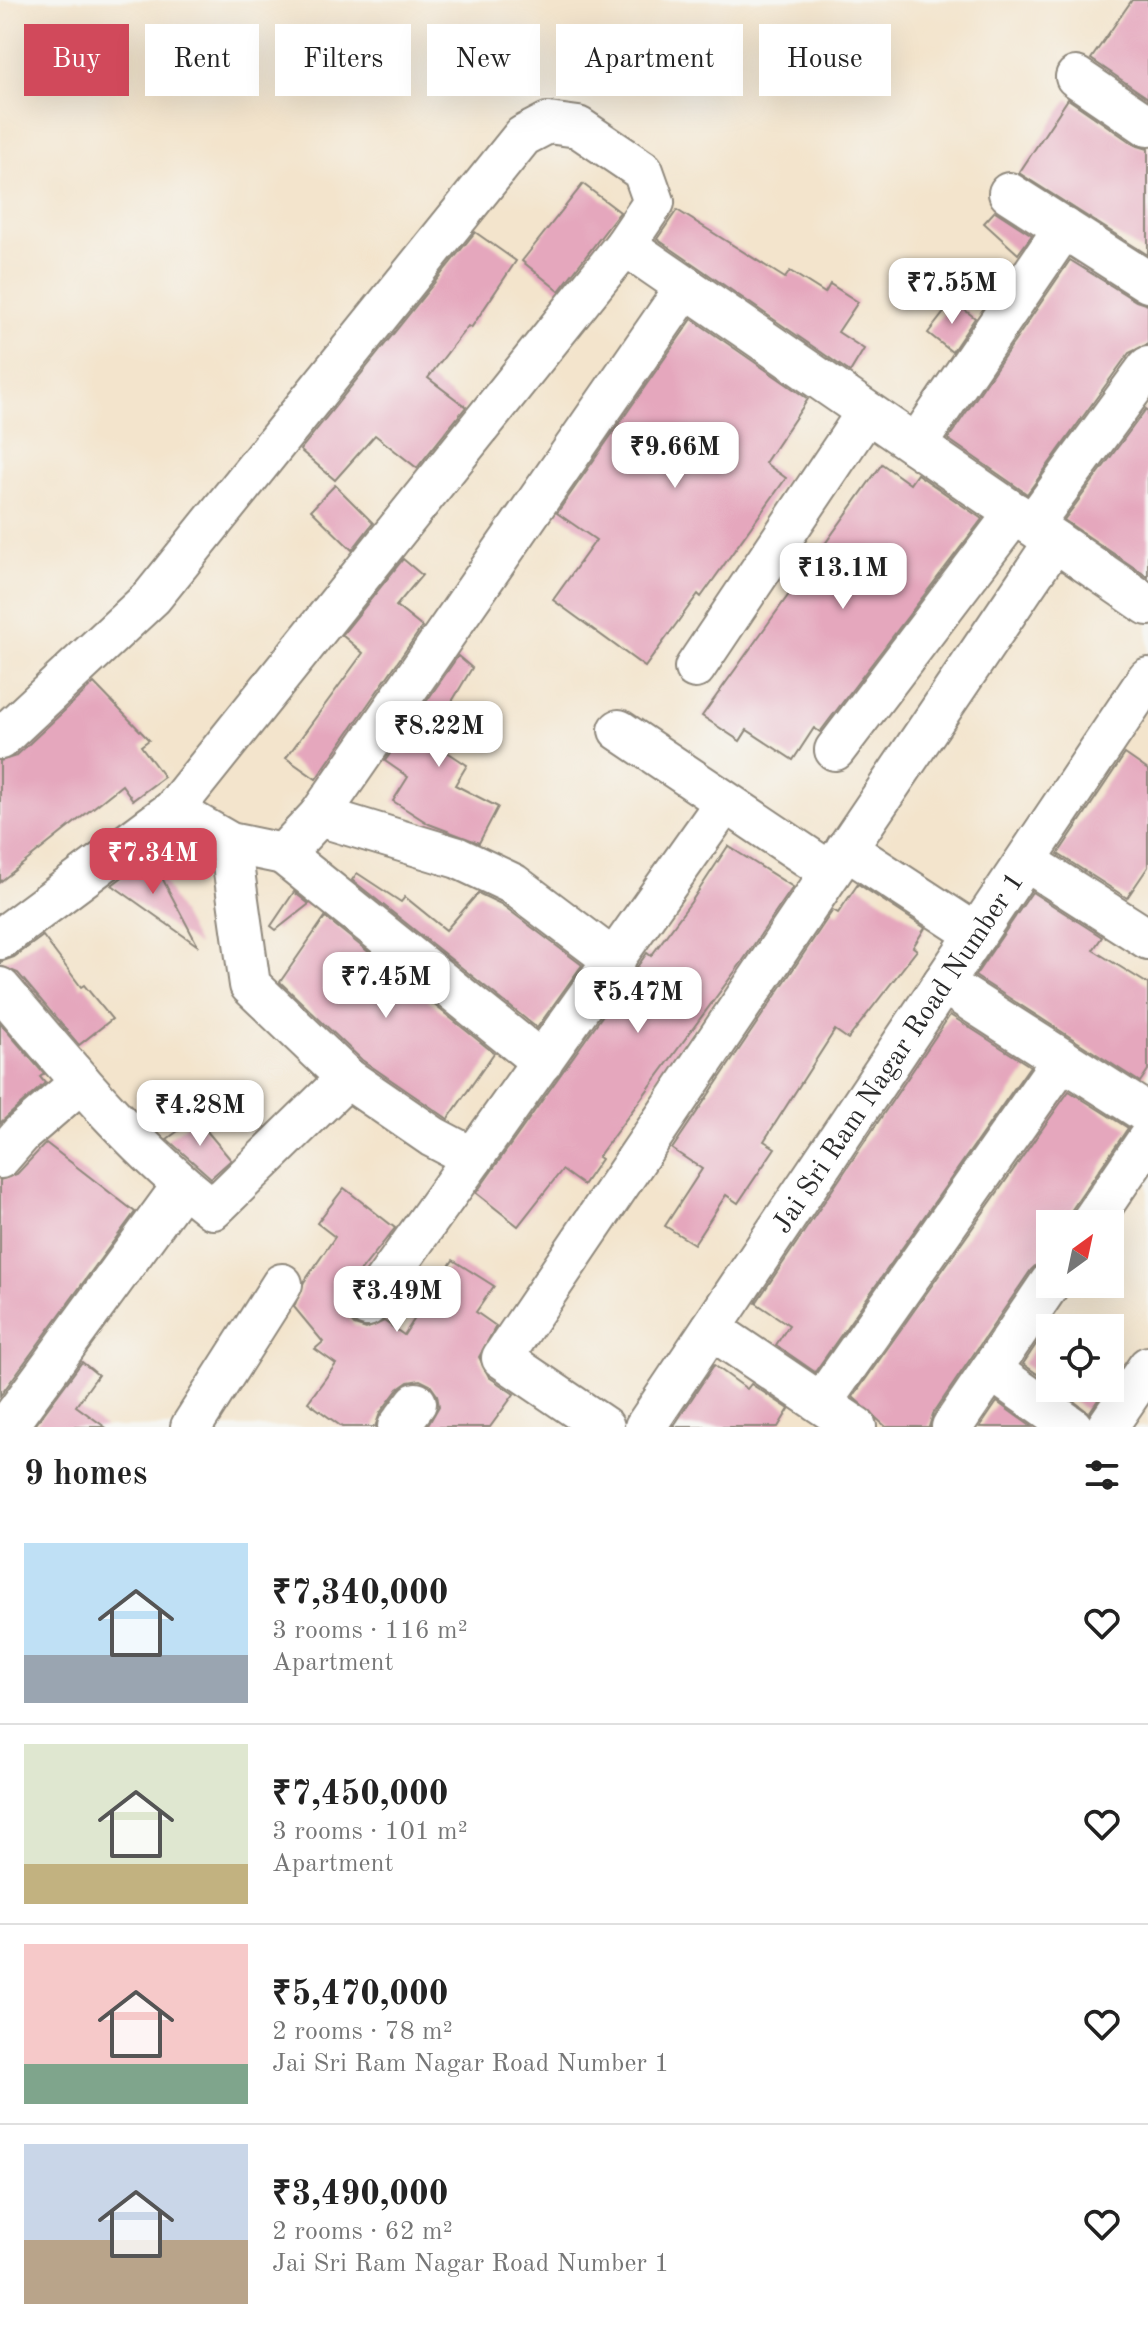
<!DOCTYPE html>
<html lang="en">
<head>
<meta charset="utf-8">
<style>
  :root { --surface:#fff; --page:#f6f6f6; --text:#222; --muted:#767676; --line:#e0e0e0; --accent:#d1495b }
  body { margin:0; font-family:"Old Standard TT",serif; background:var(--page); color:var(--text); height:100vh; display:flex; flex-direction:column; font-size:30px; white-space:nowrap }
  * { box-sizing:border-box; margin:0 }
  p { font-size:26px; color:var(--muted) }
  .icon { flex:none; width:44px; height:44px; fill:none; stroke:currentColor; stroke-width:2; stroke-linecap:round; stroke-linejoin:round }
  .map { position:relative; height:1427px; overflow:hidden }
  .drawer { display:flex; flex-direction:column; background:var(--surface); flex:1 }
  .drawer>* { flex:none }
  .guide { position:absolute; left:24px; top:24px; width:1100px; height:72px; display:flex; gap:16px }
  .needle { width:52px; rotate:33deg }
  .fabs { position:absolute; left:1036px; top:1210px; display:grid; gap:16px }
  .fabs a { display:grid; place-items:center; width:88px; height:88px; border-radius:0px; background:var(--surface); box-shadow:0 8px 32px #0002; font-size:40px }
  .price { position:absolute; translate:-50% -68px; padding:0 18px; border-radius:16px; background:#fff; color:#222; font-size:26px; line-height:52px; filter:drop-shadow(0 2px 4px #0008) }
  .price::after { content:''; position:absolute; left:50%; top:48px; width:24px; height:18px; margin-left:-12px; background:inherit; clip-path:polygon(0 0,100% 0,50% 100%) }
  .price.active { background:var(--accent); color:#fff }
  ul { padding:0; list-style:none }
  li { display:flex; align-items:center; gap:24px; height:200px; padding:0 24px }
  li+li { border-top:2px solid var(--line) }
  li span { display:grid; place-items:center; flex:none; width:224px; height:160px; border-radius:0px; color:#555 }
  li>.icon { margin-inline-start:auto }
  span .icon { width:96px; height:96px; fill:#fffc; stroke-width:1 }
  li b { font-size:34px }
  h2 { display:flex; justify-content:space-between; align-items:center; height:96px; padding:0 24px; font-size:34px }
  .tag { padding:0 28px; border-radius:0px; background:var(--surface); box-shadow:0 8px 32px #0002; font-size:28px; line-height:72px }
  .tag.active { background:var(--accent); color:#fff }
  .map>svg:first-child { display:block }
</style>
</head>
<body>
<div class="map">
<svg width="1148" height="1427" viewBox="0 0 1148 1427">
  <rect width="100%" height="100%" fill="#f6f6f2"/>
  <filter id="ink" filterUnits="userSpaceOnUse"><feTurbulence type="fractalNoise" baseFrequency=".0125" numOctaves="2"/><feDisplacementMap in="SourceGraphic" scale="16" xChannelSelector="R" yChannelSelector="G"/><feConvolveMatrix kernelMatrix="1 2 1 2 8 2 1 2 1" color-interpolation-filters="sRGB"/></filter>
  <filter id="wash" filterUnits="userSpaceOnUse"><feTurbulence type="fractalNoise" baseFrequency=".006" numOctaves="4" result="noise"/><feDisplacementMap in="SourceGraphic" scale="32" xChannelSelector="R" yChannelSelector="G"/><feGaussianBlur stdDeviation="1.8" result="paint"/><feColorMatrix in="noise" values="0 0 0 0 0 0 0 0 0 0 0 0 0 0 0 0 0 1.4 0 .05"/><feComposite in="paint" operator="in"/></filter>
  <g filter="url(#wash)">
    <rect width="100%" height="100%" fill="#f3e4cc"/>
    <g id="blocks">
      <g fill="#e5a7bd">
        <path d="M1132,0H1148V98L1091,59Z"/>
        <path d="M1068,99L1135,145L1148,149V255L1019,173Z"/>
        <path d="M583,184L620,212L559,291L522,261Z"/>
        <path d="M677,210L785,278L790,271L825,293L830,284L858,302L838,332L864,349L850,372L657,239Z"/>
        <path d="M995,211L1032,235L1018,254L984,223Z"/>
        <path d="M475,232L516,261L471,328L468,326L428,378L466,407L417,468L375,435L335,480L300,450Z"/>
        <path d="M1070,260L1136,301L1148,305V344L1129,353L1027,494L948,439Z"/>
        <path d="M953,301L975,318L952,352L928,333Z"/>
        <path d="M692,319L808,399L765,463L786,478L701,597L698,594L645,667L553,600L596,540L557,513Z"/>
        <path d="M1146,409L1148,411V577L1064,520Z"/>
        <path d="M882,464L910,484L917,474L982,519L820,732L814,728L793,760L747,730L740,741L702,716Z"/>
        <path d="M335,485L373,523L352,550L311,510Z"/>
        <path d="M403,559L422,575L396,606L422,627L316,779L286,758L363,653L342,635Z"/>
        <path d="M458,656L472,668L429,740L467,765L455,785L498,807L479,843L429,824L393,801L408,777L385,761Z"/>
        <path d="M94,683L149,740L141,746L164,777L133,800L122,785L0,882V761L16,756Z"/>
        <path d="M1125,754L1148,770V867L1127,898L1058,854Z"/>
        <path d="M728,846L793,887L742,962L598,1157L601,1159L583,1185L562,1170L518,1226L476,1193L647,953L651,956L691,902Z"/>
        <path d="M150,856L160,874L198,946L112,885Z"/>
        <path d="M357,873L401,902L405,897L446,930L478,893L501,904L582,965L537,1028L352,880Z"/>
        <path d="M858,884L925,928L913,947L917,950L848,1039L835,1030L764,1141L775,1148L738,1203L726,1195L694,1244L665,1226L702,1169L672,1149L833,910L838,913Z"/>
        <path d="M294,892L309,904L276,930L271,926Z"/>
        <path d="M1032,892L1102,937L1093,950L1148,984V1070L1140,1082L975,976Z"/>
        <path d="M325,917L494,1053L448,1119L362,1060L280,982Z"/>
        <path d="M43,936L81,987L84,985L112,1019L79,1045L18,973L0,966V962L14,957Z"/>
        <path d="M950,1015L1030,1066L815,1372L776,1345L789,1325L756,1303Z"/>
        <path d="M0,1023L44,1074L40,1077L45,1083L0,1123Z"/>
        <path d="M1069,1091L1128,1128L1071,1211L1067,1224H1050V1252L1031,1270L933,1414L929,1427H886L853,1397Z"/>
        <path d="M196,1118L231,1160L211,1178L167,1139Z"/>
        <path d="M46,1143L135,1212L0,1396V1180L17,1174Z"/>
        <path d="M344,1188L395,1228L343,1293L347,1296L346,1315L354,1325L366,1329L384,1321L404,1335L453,1260L494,1286L476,1312L496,1326L479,1357L489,1377L514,1394L490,1427H427L439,1406L437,1395L430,1385L420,1380L408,1382L398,1389L380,1413L375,1427H342L308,1402L336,1364L315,1349L323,1342L294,1307L304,1282L335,1237L317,1223Z"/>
        <path d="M1049,1325L1050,1326V1383L1023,1364Z"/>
        <path d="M82,1362L98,1375L76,1406L105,1427H34Z"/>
        <path d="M714,1365L747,1389L751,1384L789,1409L778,1427H673Z"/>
        <path d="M1057,1388H1106L1089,1413Z"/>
        <path d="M997,1402L1032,1427H980Z"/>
      </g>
    </g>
  </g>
  <g filter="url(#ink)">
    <use href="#blocks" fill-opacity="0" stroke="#8f887c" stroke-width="2"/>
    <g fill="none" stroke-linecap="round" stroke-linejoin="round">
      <g stroke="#8f887c" stroke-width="44">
        <g id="minor">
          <path d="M1076,77L1148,126"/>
          <path d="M1009,193L1148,282"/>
          <path d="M625,245L1148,605"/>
          <path d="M916,445L1064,228"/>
          <path d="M1032,525L1148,367"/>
          <path d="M695,668L867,412"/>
          <path d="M619,730L830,872"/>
          <path d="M0,739L152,597L523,136L548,123L578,127L643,171L654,202L625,245L173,810L0,939"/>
          <path d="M835,750L1015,513"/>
          <path d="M173,810L230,843L283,854L319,816L686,287"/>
          <path d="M319,816L458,858L513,884L615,961"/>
          <path d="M230,843L250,985L347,1078L433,1137L473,1158L724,804"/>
          <path d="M846,849L976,934"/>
          <path d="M283,854L542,1062"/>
          <path d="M1026,861L1148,939"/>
          <path d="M943,983L1148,1114"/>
          <path d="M0,988C66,1065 132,1147 213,1209L347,1078"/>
          <path d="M0,1158L21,1134L81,1082"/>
          <path d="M1090,1224L1148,1139"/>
          <path d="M367,1306L473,1158"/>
          <path d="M711,1329L856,1427"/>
          <path d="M991,1370L1072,1427"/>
          <path d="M821,1403L1062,1060"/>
          <path d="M6,1427L182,1186"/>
          <path d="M191,1427L282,1284"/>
          <path d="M398,1427L416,1403"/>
          <path d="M604,1427L502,1358L1055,541"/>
          <path id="s1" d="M645,1427L1148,678"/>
          <path d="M952,1427L1050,1283"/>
          <path d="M1107,1427L1148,1367"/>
        </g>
      </g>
      <use href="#minor" stroke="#fff" stroke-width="40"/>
    </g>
  </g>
  <g text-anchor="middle" stroke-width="7" stroke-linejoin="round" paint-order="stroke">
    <g font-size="28" fill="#2b2b2b" stroke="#f6f6f2">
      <text dy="10" stroke="none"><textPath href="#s1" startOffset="452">Jai Sri Ram Nagar Road Number 1</textPath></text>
    </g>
  </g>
</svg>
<div class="fabs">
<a><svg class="needle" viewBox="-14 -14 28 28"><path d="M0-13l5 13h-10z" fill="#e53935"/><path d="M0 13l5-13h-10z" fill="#767676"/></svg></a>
<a><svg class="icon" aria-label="locate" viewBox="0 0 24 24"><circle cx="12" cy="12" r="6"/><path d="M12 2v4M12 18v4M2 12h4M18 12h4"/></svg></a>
</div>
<b class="price" style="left:952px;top:326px">₹7.55M</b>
<b class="price" style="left:675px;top:490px">₹9.66M</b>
<b class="price" style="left:843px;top:611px">₹13.1M</b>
<b class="price" style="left:439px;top:769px">₹8.22M</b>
<b class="price active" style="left:153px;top:896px">₹7.34M</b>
<b class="price" style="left:386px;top:1020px">₹7.45M</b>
<b class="price" style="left:638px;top:1035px">₹5.47M</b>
<b class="price" style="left:200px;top:1148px">₹4.28M</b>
<b class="price" style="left:397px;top:1334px">₹3.49M</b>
<div class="guide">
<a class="tag active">Buy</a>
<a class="tag">Rent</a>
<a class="tag">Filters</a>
<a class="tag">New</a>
<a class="tag">Apartment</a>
<a class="tag">House</a>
</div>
</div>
<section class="drawer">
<h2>9 homes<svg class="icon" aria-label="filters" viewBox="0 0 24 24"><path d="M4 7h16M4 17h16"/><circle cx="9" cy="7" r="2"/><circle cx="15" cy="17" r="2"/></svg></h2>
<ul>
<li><span style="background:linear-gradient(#bfe0f5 70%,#9aa5b1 0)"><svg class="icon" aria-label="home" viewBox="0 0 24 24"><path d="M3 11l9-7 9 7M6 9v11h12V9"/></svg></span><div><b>₹7,340,000</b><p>3 rooms · 116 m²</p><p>Apartment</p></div><svg class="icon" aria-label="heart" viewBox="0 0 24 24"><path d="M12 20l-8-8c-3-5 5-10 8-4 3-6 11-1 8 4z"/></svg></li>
<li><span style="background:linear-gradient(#dfe7d0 75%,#c2b280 0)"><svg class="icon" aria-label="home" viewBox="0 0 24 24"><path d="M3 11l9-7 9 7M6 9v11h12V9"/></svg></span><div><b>₹7,450,000</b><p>3 rooms · 101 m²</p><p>Apartment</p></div><svg class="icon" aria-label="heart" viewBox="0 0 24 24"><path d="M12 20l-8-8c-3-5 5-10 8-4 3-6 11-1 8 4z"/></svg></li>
<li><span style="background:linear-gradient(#f6c9c9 75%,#7fa58c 0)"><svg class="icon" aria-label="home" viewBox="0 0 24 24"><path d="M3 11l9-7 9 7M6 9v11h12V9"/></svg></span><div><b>₹5,470,000</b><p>2 rooms · 78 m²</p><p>Jai Sri Ram Nagar Road Number 1</p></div><svg class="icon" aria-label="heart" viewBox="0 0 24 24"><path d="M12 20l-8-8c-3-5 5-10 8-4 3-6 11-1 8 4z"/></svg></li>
<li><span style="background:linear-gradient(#c9d6e8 60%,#b9a48a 0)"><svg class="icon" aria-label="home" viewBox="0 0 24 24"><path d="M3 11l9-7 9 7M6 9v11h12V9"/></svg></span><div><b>₹3,490,000</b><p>2 rooms · 62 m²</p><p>Jai Sri Ram Nagar Road Number 1</p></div><svg class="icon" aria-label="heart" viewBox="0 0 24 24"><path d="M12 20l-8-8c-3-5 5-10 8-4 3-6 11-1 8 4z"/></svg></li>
</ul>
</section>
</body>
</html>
